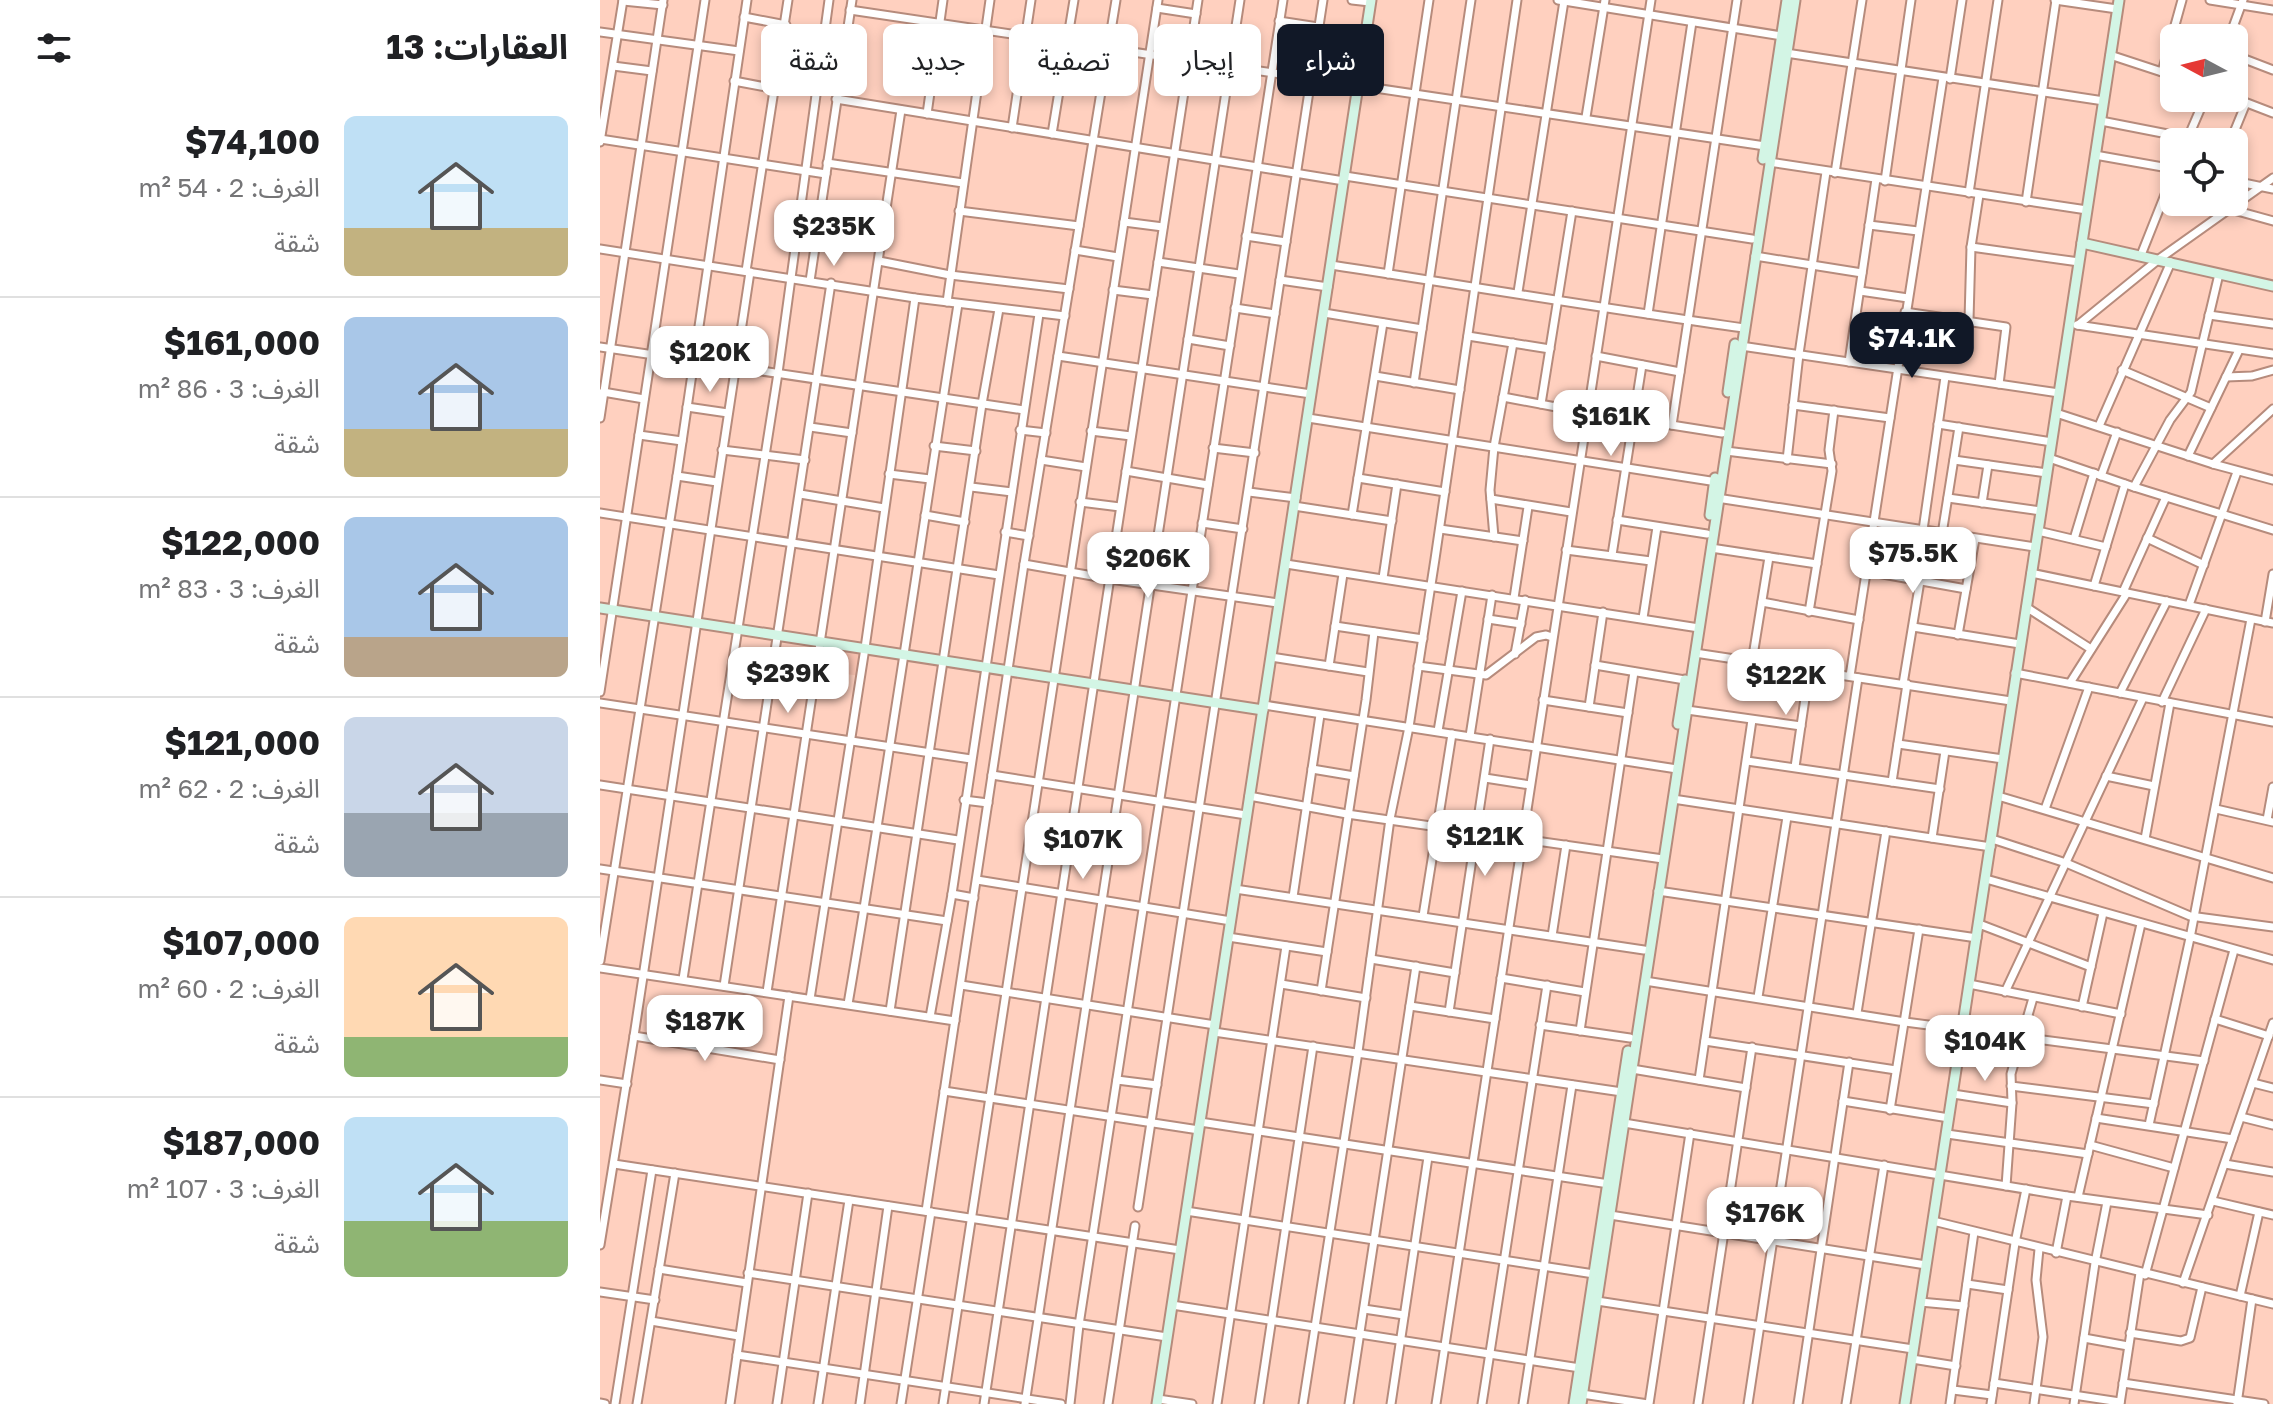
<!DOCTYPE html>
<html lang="ar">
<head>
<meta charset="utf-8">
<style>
  :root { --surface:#fff; --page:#f2f2f2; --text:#202124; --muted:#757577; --line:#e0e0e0; --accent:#111827 }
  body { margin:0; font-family:"Golos Text","Noto Sans Arabic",sans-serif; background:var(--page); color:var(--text); direction:rtl; height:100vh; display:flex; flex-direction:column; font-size:30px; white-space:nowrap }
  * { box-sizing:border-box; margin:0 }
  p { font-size:26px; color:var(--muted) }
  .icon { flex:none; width:44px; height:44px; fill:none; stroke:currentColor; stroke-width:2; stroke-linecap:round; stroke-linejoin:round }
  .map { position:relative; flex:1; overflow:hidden; direction:ltr }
  .panel { display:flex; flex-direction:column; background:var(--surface); width:600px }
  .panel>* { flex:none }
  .banner { position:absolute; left:24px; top:24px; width:760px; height:72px; direction:rtl; display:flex; gap:16px }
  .needle { width:52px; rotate:277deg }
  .buttons { position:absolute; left:1560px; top:24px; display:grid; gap:16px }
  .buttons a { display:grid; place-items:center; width:88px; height:88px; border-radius:12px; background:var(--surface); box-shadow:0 4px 12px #0003; font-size:40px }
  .price { position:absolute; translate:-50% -68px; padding:0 18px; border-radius:16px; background:#fff; color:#222; font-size:26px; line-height:52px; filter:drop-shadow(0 2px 4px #0008) }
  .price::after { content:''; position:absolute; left:50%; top:48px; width:24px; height:18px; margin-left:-12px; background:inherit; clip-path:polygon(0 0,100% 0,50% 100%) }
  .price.on { background:var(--accent); color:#fff }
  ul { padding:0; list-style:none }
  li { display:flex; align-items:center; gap:24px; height:200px; padding:0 32px }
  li+li { border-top:2px solid var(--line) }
  li span { display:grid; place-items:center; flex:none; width:224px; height:160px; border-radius:12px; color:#555 }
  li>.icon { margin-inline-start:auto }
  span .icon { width:96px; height:96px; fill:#fffc; stroke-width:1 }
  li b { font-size:34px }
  h2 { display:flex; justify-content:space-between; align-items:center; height:96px; padding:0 32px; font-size:34px }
  .chip { padding:0 28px; border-radius:12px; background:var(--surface); box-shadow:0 4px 12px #0003; font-size:28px; line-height:72px }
  .chip.on { background:var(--accent); color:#fff }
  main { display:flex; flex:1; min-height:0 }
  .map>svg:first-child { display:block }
</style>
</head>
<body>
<main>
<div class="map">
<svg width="1673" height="1404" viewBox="0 0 1673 1404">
  <rect width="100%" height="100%" fill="#ffd0bf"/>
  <path fill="#f7c1af" d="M222,643L263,649L260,676L219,670Z"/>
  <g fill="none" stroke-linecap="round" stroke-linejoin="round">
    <g stroke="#b68b7c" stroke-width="11">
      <g id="street">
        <path d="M752,0L770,2"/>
        <path d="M958,0L1182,36"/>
        <path d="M1455,0L1517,9"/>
        <path d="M1610,0L1673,10"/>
        <path d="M23,1L63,5"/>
        <path d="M557,8L596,14"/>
        <path d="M250,10L1165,146"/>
        <path d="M144,17L186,25"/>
        <path d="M679,21L718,27"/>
        <path d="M0,32L139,51"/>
        <path d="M1629,38L1643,0"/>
        <path d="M1186,53L1504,101"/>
        <path d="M1510,55L1574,76"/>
        <path d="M1634,55L1673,70"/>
        <path d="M181,58L241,67"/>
        <path d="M13,66L52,71"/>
        <path d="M1562,72L1582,0"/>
        <path d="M1350,79L1362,0"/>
        <path d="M134,81L176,89"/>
        <path d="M1634,98L1673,113"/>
        <path d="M236,99L744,181"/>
        <path d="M327,114L343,0"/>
        <path d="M986,117L1005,0"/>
        <path d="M1501,121L1588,138"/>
        <path d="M412,128L431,0"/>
        <path d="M452,134L474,0"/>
        <path d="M0,139L226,174"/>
        <path d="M1587,140L1605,98"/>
        <path d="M0,142L23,0"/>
        <path d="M1630,142L1646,103"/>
        <path d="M1495,155L1574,169"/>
        <path d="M1169,162L1487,210"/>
        <path d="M227,163L363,183"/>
        <path d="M1235,173L1262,0"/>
        <path d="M745,176L1152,239"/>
        <path d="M1285,181L1311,0"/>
        <path d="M1634,181L1673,189"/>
        <path d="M1369,193L1398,0"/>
        <path d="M1426,202L1456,0"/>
        <path d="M1630,209L1673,221"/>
        <path d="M359,211L479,226"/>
        <path d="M524,222L563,227"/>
        <path d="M1269,225L1318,231"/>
        <path d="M218,228L283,237"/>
        <path d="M646,236L686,242"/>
        <path d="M1371,247L1479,262"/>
        <path d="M0,249L315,298L465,316"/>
        <path d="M475,250L518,257"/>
        <path d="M1541,255L1574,172"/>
        <path d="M1155,256L1262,273"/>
        <path d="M279,261L350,275L469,289"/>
        <path d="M558,262L639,274"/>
        <path d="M731,265C869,286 1006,309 1144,328"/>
        <path d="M146,271L188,0"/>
        <path d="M788,274L829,0"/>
        <path d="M680,280L728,287"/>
        <path d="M210,281L252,0"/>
        <path d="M513,290L553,295"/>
        <path d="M1260,291L1308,298"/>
        <path d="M918,292L964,1"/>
        <path d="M347,302L390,0"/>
        <path d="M635,308L675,314"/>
        <path d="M1305,312L1406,327L1399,384"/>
        <path d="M724,313L822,329"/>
        <path d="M1048,314L1092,22"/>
        <path d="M1609,315L1673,324"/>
        <path d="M1369,320L1371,247L1379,195"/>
        <path d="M1477,325L1673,354"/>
        <path d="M1478,325L1559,259L1673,178"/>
        <path d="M868,336L950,349"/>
        <path d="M588,339L630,346"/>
        <path d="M1141,346L1459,393"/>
        <path d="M0,347L424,410"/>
        <path d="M458,356L711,394"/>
        <path d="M996,356L1080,372"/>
        <path d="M1249,362L1276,179"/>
        <path d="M1522,370L1611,408"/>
        <path d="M775,376L860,390"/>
        <path d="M1626,377L1652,376L1673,370"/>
        <path d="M814,383L871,0"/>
        <path d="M3,392L44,399"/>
        <path d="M903,397L988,413"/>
        <path d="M941,404L972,211"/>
        <path d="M1193,405L1290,418"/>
        <path d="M87,407L128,413"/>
        <path d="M1456,413L1613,464L1673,480"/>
        <path d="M0,418L63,0"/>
        <path d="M708,418L1117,482"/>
        <path d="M1033,419L1122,433"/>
        <path d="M1338,424L1452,442"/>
        <path d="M1072,425L1137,0"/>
        <path d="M1499,426L1571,262"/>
        <path d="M210,427L252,433"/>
        <path d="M420,430L446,433"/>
        <path d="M491,431L531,436"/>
        <path d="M39,435L82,441"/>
        <path d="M334,446L376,451"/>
        <path d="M613,448L655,453"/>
        <path d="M122,450L205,460"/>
        <path d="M1126,451L1232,464"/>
        <path d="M1588,456L1639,350"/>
        <path d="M1449,458L1534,487L1673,530"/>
        <path d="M441,460L486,467"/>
        <path d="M1187,460L1199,354L1226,172"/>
        <path d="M1354,460L1447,473"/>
        <path d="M1613,464L1673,409"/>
        <path d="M526,471L608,485"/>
        <path d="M289,474L330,479"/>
        <path d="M77,476L117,482"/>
        <path d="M1501,476L1517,432"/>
        <path d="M758,478L845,492"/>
        <path d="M371,487L412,492"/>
        <path d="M1534,487L1570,420L1591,392L1619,274"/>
        <path d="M649,492L696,498"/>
        <path d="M200,494L284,508"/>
        <path d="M1117,498L1435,547"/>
        <path d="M1348,498L1441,511"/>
        <path d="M891,499L971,512"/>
        <path d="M480,502L520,507"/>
        <path d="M1382,503L1388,465"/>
        <path d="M694,506L792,521"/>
        <path d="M0,513L399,575"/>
        <path d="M325,515L365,522"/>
        <path d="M752,515L783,323"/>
        <path d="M1017,520L1107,534"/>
        <path d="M602,523L643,529"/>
        <path d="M840,529L923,541"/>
        <path d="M1323,530L1345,377"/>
        <path d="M1438,531L1506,547"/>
        <path d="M405,532L429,536"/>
        <path d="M1342,534L1359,427"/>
        <path d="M894,537L890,490L894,447L913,343"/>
        <path d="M1547,538L1604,565"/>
        <path d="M1474,539L1494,473"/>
        <path d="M1111,548L1217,564"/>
        <path d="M966,550L1051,561"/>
        <path d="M1012,555L1042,365"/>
        <path d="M424,564L510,579L678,603"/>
        <path d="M686,564L1099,628"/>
        <path d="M1266,571L1366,589"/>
        <path d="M1431,573L1673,623"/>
        <path d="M783,578L797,484"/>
        <path d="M1494,586L1525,484"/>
        <path d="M1523,592L1566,497"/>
        <path d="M914,598L928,507"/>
        <path d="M1162,602L1259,620"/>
        <path d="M1589,605L1637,472"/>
        <path d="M1426,607L1491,649"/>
        <path d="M1209,612L1232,471L1229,450L1234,410"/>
        <path d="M1043,618L1057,527"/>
        <path d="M888,619L921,624"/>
        <path d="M1665,622L1673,574"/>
        <path d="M735,626L823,639"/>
        <path d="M1313,627L1420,644"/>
        <path d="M1358,635L1375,539"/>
        <path d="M1095,653L1411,701"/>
        <path d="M915,654L925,600"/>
        <path d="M671,657L768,672"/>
        <path d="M1152,662L1169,557"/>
        <path d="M995,665L1085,680"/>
        <path d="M729,666L743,574"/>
        <path d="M818,666L886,675L936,637L946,635L952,637"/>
        <path d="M1415,673L1673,722"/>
        <path d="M1250,676L1343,78"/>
        <path d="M1470,683L1527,593"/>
        <path d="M1303,684L1320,581"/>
        <path d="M0,692L105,0"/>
        <path d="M1520,693L1567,601"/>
        <path d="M943,700L1028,713"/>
        <path d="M1562,702L1606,609"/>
        <path d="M0,703L371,759"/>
        <path d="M664,705L1077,769"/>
        <path d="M989,707L1003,612"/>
        <path d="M1087,710L1201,726"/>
        <path d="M838,731L862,591"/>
        <path d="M870,736L892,595"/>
        <path d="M1298,744L1403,759"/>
        <path d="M1147,761L1340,789"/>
        <path d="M1195,767L1209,671"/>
        <path d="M712,769L754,776"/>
        <path d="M392,775L646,815"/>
        <path d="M1506,776L1554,786"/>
        <path d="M885,778L930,785"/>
        <path d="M1292,782L1307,684"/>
        <path d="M0,785L358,840"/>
        <path d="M649,796L747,814L1063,859"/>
        <path d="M1398,796L1673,878"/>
        <path d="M1073,799L1391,847"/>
        <path d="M364,800L388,803"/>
        <path d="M1445,809L1489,687"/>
        <path d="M1616,809L1673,822"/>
        <path d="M1667,820L1673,787"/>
        <path d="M1332,838L1345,751"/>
        <path d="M1392,839L1466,863L1590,916L1673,927"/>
        <path d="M1545,839L1570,703"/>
        <path d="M0,869L347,921"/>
        <path d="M1386,879L1673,960"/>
        <path d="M377,880L631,921"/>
        <path d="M635,889L1044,950"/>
        <path d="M1058,891L1377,938"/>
        <path d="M352,894L374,898"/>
        <path d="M693,897L720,715"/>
        <path d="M823,916L852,734"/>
        <path d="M1379,924L1491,967"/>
        <path d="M952,936L966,845"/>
        <path d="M628,937L727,952"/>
        <path d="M771,959L855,973"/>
        <path d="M0,961L77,476L147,0"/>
        <path d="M0,968L355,1021"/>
        <path d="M901,978L985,992"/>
        <path d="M83,979L178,373L229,0"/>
        <path d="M1045,981L1305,1022L1604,1061"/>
        <path d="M681,984L766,998"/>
        <path d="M1369,984L1521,1014"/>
        <path d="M361,985L615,1025"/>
        <path d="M124,986L231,283"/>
        <path d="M721,991L766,700L774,632"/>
        <path d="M167,992L301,110"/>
        <path d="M1405,992L1543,698"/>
        <path d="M1158,997L1187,817"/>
        <path d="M210,999L265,648L315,298"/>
        <path d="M248,1004C288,771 321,537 358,304"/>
        <path d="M810,1006L895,1019"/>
        <path d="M1482,1007L1503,913"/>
        <path d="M290,1011L382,404L399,309"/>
        <path d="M849,1012L890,739"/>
        <path d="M1257,1013L1286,831"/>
        <path d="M330,1017L352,894L439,314"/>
        <path d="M1615,1019L1669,1036"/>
        <path d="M940,1025L1030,1038"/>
        <path d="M980,1031L1034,672"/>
        <path d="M614,1032L1022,1092"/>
        <path d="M34,1036L180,1060"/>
        <path d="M1105,1041L1296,1070"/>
        <path d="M1032,1069L1146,1088"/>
        <path d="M0,1080L27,1084"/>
        <path d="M517,1080L557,1085"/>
        <path d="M1099,1080L1152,720"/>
        <path d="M1653,1083L1673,1088"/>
        <path d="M1411,1086L1554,1104"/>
        <path d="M344,1091L599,1130"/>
        <path d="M1353,1094L1412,1103"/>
        <path d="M1243,1101L1349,1118"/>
        <path d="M1290,1110L1319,929"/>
        <path d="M1641,1117L1673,1125"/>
        <path d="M1496,1118L1633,1139"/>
        <path d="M600,1122L1009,1184"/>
        <path d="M1024,1123L1467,1196L1608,1215"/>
        <path d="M1549,1125L1590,938L1651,619"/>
        <path d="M1347,1134L1488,1154"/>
        <path d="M1490,1145L1574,1168"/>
        <path d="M14,1164L580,1250"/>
        <path d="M1625,1164L1673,1172"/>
        <path d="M1406,1186L1412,1103L1411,1074L1433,998"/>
        <path d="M1478,1197L1541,924"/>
        <path d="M1613,1201L1673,1215"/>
        <path d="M538,1207L723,0"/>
        <path d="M326,1211L424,564L516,0"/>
        <path d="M586,1211L994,1274"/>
        <path d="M1010,1215L1326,1265"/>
        <path d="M1333,1221L1673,1304"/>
        <path d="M0,1245L34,1036L150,272"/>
        <path d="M1456,1253L1467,1196"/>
        <path d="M59,1269L147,1283"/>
        <path d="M148,1273L567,1337"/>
        <path d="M1545,1275L1634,950"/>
        <path d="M1583,1283L1673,1023"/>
        <path d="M1367,1284L1408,1290"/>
        <path d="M0,1292L55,1300"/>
        <path d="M1640,1296L1659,1212"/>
        <path d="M997,1301L1313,1349"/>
        <path d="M1320,1302L1364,1306"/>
        <path d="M572,1305L980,1368"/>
        <path d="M764,1309L804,1315"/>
        <path d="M51,1321L139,1336"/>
        <path d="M1530,1333L1581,1341L1590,1338L1602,1287"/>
        <path d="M1484,1338L1528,1346"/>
        <path d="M137,1355L461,1404"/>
        <path d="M1312,1359L1356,1366"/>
        <path d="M1394,1383L1520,1402"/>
        <path d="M1523,1383L1664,1404"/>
        <path d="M1353,1390L1392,1395"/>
        <path d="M982,1394L1048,1404"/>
        <path d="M558,1399L592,1404"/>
        <path d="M0,1403L5,1404"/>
        <path d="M15,1404L52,1170"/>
        <path d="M37,1404L75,1173"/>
        <path d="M130,1404L189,996"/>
        <path d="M177,1404L208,1193"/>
        <path d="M218,1404L249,1200"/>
        <path d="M260,1404L288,1206"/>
        <path d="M301,1404L331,1212"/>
        <path d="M343,1404L558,0"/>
        <path d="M384,1404L598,0"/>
        <path d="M425,1404L640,0"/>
        <path d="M470,1404L479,1325L683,0"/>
        <path d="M508,1404L535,1226"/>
        <path d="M617,1404L686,946"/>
        <path d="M659,1404L713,1046"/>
        <path d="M703,1404L758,1052L790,819L809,727L835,559L917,0"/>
        <path d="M749,1404L816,966"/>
        <path d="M791,1404L828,1157"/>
        <path d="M836,1404L1051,0"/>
        <path d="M882,1404L947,985"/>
        <path d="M923,1404L972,1085"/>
        <path d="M1049,1404L1090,1133"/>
        <path d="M1098,1404L1152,1047"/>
        <path d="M1148,1404L1258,678"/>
        <path d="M1198,1404L1249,1062"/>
        <path d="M1246,1404L1284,1165"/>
        <path d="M1350,1404L1374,1232"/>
        <path d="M1391,1404L1415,1243L1426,1189"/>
        <path d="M1434,1404L1443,1337L1436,1280L1439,1249"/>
        <path d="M1474,1404L1495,1263L1507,1202"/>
        <path d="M1520,1404L1540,1273"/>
        <path d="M1637,1404L1652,1299"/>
      </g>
    </g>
    <g stroke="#b68b7c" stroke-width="13">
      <g id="secondary">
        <path d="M1163,159L1187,0"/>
        <path d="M1482,243L1673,286"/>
        <path d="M1128,392L1135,344"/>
        <path d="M1110,515L1115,478"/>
        <path d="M0,608L663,710"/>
        <path d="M1078,724L1085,680"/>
        <path d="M557,1404L771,0"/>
        <path d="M974,1404L1028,1051"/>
        <path d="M981,1404L1195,0"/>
        <path d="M1305,1404L1519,0"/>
      </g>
    </g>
    <use href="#street" stroke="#fff" stroke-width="7"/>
    <use href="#secondary" stroke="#d3f5e5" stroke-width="9"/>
  </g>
</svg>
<div class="buttons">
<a><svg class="needle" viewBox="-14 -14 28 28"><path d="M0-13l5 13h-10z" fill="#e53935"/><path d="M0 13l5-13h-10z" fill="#757577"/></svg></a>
<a><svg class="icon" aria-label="locate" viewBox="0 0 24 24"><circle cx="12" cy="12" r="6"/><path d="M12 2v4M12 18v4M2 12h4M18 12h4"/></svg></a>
</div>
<b class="price" style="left:234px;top:268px">$235K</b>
<b class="price on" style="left:1312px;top:380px">$74.1K</b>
<b class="price" style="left:110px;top:394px">$120K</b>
<b class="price" style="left:1011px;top:458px">$161K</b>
<b class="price" style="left:1313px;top:595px">$75.5K</b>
<b class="price" style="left:548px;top:600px">$206K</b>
<b class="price" style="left:188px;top:715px">$239K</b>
<b class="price" style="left:1186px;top:717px">$122K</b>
<b class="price" style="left:885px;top:878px">$121K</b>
<b class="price" style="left:483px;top:881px">$107K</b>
<b class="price" style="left:105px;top:1063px">$187K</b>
<b class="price" style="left:1385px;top:1083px">$104K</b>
<b class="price" style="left:1165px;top:1255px">$176K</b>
<div class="banner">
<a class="chip on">شراء</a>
<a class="chip">إيجار</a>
<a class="chip">تصفية</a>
<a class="chip">جديد</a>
<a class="chip">شقة</a>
</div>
</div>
<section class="panel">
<h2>العقارات: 13<svg class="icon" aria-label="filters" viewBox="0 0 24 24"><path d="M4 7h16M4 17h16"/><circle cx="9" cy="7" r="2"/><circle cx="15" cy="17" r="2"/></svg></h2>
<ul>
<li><span style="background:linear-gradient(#bfe0f5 70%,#c2b280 0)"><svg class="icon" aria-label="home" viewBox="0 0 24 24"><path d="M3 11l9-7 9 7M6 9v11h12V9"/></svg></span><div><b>$74,100</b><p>الغرف: 2 · 54 m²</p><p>شقة</p></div></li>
<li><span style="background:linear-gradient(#a9c7e8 70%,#c2b280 0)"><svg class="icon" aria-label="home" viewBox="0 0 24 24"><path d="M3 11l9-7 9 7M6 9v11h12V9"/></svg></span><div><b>$161,000</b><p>الغرف: 3 · 86 m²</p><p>شقة</p></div></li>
<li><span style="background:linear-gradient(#a9c7e8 75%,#b9a48a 0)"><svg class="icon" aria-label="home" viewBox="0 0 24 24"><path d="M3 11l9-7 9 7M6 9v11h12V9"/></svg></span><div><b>$122,000</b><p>الغرف: 3 · 83 m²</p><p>شقة</p></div></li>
<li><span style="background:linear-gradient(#c9d6e8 60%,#9aa5b1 0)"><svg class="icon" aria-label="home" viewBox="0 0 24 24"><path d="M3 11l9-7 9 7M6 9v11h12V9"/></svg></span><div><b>$121,000</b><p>الغرف: 2 · 62 m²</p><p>شقة</p></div></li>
<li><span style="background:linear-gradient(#ffd9b3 75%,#8fb573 0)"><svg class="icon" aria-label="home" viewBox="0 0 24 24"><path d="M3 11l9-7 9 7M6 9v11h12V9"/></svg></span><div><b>$107,000</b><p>الغرف: 2 · 60 m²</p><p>شقة</p></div></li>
<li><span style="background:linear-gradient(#bfe0f5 65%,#8fb573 0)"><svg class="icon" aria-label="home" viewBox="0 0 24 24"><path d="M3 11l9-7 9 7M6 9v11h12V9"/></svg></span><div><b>$187,000</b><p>الغرف: 3 · 107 m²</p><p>شقة</p></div></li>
</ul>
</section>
</main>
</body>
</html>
